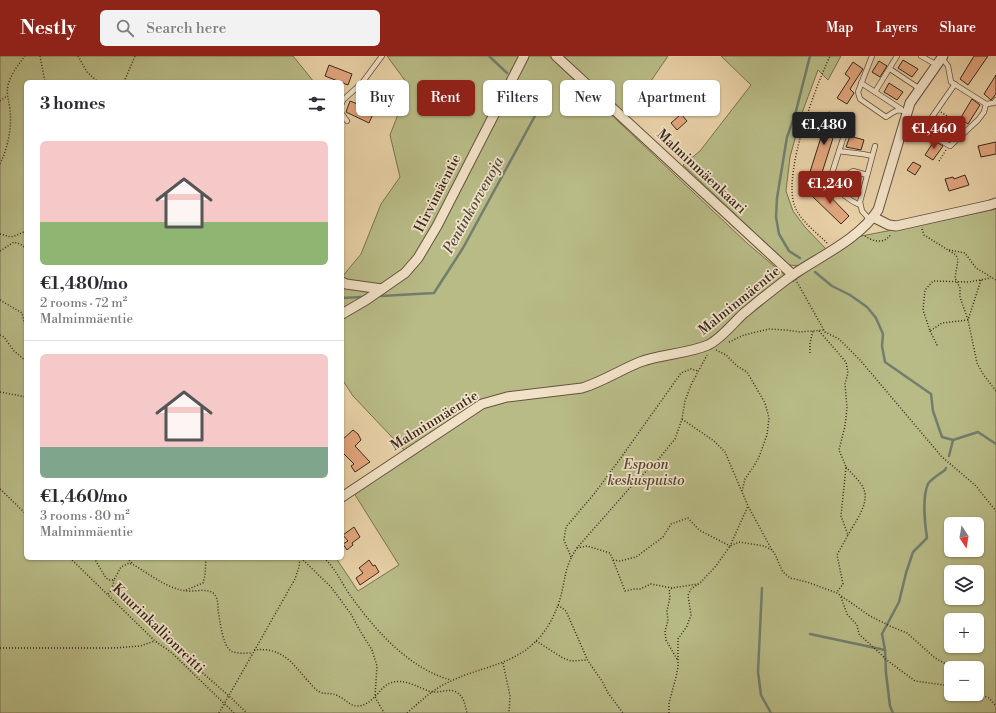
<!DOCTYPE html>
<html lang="en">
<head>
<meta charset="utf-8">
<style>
  :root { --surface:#fff; --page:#f2f2f3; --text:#2b2b33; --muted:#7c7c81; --line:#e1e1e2; --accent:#8f2418 }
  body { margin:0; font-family:"Libre Bodoni",serif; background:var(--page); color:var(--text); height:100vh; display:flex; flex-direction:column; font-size:15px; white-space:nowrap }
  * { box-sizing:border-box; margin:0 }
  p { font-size:13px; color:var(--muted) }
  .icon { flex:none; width:22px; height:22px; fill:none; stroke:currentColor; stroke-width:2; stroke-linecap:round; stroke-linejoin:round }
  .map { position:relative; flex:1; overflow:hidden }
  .side { position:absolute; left:24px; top:24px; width:320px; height:480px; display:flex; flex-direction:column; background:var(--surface); border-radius:6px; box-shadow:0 1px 3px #0004 }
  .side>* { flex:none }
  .top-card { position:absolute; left:356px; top:24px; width:380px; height:36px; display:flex; gap:8px }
  .needle { width:26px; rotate:168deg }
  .controls { position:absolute; left:944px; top:461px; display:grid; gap:8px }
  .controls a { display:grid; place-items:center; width:40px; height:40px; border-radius:6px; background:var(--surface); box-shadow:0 1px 3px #0004; font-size:20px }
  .price { position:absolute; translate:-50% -34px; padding:0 9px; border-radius:4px; background:var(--accent); color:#fff; font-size:13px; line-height:26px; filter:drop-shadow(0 1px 2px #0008) }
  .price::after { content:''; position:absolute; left:50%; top:24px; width:12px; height:9px; margin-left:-6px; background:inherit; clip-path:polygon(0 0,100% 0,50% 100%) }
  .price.selected { background:#222; color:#fff }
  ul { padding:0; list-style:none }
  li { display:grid; align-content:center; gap:8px; height:212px; padding:0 16px }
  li+li { border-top:1px solid var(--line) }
  li span { display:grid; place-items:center; height:124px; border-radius:6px; color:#555 }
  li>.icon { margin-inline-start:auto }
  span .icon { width:72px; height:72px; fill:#fffc; stroke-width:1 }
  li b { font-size:17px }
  h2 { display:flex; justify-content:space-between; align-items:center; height:48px; padding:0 16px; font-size:17px }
  .tag { padding:0 14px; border-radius:6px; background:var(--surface); box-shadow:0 1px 3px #0004; font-size:14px; line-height:36px }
  .tag.selected { background:var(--accent); color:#fff }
  header { display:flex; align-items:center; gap:24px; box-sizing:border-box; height:56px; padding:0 20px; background:var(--accent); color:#fff }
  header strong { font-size:19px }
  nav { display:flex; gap:22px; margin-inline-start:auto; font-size:14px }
  .search { width:280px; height:36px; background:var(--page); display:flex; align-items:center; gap:10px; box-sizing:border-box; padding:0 14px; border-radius:6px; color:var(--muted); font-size:15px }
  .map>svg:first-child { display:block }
</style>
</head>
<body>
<header>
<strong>Nestly</strong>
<div class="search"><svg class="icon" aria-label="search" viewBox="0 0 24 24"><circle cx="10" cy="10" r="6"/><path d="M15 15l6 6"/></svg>Search here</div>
<nav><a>Map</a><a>Layers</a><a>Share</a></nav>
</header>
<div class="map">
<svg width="996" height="657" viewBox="0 0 996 657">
  <rect width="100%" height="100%" fill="#e9d1a7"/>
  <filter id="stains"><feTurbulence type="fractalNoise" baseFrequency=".005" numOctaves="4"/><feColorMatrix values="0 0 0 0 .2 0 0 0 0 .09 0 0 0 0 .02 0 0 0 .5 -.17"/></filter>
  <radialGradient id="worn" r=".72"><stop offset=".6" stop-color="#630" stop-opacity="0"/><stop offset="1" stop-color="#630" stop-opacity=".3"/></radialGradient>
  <g fill="#b8bb86" stroke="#787252" fill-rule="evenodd">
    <path d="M0,0H293L314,26H26V502H336L358,535L399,509L352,434L407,397L353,340L342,323V221L361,198L381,148L400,121L390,79L409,30L387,0H549L748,188L793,226L851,182L949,163L996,153V657H0ZM951,468H977V494H951ZM951,516H977V542H951ZM951,564H977V590H951ZM951,612H977V638H951Z"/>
    <path d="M560,0H668L627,60Z"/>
    <path d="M721,0H841L828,24L818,14L802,57L790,101L786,135L793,155L805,171L826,193L800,210L789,209L683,109L700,95L751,29Z"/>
  </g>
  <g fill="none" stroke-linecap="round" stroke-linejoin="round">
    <g stroke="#727e6f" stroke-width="2.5">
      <path d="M489,0L507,17"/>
      <path d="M800,202L789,195L779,178L776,161L777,142L787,81L795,59L810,0"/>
      <path d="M815,216L832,230L850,239L867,251L876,262L883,278L882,290L885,306L931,338L933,355L942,381L953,384L978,376L996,388"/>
      <path d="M381,240L434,237L463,192L536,58L532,41L517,27"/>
      <path d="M342,242L362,241"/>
      <path d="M949,400L953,384"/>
      <path d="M762,532L758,616L761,639L771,657"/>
      <path d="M810,578L885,594"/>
      <path d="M893,657L890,650L886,617L885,594L882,578L899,546L906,517L913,496L927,482C925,469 922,441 928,428C931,423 940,418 945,414L946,412"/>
    </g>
  </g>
  <g fill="#e2a57c" stroke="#38281e">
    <path d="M974,0H988L968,29L960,23Z"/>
    <path d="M903,4L918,13L912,21L898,12Z"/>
    <path d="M879,5L887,10L880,21L872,16Z"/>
    <path d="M853,6L863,13L850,33L854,37L847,48L837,42L850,22L845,18Z"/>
    <path d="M329,9L352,18L348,29L325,20Z"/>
    <path d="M996,19V38L991,44L984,38Z"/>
    <path d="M679,27L690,36L678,49L668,40Z"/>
    <path d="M889,27L903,36L897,44L884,36Z"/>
    <path d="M972,43L980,49L968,68L960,63Z"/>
    <path d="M350,45L365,51L364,54L373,58L369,67L346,56Z"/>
    <path d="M829,56L840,60L820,123L809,119Z"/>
    <path d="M681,58L687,65L677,74L671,67Z"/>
    <path d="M950,64L959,70L949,85L940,80Z"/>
    <path d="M850,80L864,84L861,94L846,91Z"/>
    <path d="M934,85L943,90L933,104L925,99Z"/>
    <path d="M996,86V98L981,101L978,90Z"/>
    <path d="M913,106L921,110L915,119L907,114Z"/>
    <path d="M854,119L861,121L857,137L850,135Z"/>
    <path d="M965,119L969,129L949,135L945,123L953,121L954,123Z"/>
    <path d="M820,130L849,160L841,168L811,139Z"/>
    <path d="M353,374L358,378L361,384L355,390L370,406L355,416L351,410L354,408L342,396V384Z"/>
    <path d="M354,471L360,481L352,487L353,489L347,494L343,488L348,485L343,479Z"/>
    <path d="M369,504L373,510L375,509L379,516L360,529L356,522L363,517L359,512Z"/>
  </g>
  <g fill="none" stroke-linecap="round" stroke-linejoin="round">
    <g stroke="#645240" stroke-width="6">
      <g id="lane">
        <path d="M872,0L858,36L860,43L886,61C894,56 897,52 907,56"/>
        <path d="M897,0L875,36L901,53"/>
        <path d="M921,0L937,9"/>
        <path d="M890,13L920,33"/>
        <path d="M861,27L875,36"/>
        <path d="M342,47L343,44L362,27L382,0"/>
        <path d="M986,48L994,47L996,44"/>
        <path d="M342,58L347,65"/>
        <path d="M850,61L832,117C831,119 830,121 831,123C832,132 852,146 860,149"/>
        <path d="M905,64L909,65L950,90L978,64L984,56L986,48L951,26L948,10L942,2"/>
        <path d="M923,74L955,28"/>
        <path d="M839,95C850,97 861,97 872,100"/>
        <path d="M832,127L853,115L867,119"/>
        <path d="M870,164L862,155L860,146L875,90"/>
      </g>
    </g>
    <g stroke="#645240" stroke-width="11">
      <g id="street">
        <path d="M556,0L793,219"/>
        <path d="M873,161L889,169L896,170L990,149L996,147"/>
        <path d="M342,226L346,228L382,233"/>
        <path d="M342,258L366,244L405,217L418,202L437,170L524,0"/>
        <path d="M342,441L482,348L507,341L582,332C602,326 620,314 640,306C661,298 687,298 708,289C721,283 733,267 744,257C760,244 777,230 794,218C821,200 860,182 878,154L910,47L943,0"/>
      </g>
    </g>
    <g stroke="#38281e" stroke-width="1.5" stroke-dasharray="1 2" stroke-linecap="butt">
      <path d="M40,0L45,26"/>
      <path d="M78,0L87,16L98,26"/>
      <path d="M124,26L135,0"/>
      <path d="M0,45L7,40"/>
      <path d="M941,56L961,70"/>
      <path d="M939,105L946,94"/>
      <path d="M0,108C8,91 12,72 10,54C9,45 6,38 8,29C11,18 18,9 25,0"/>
      <path d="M922,173L924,179L956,199L958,204L955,222L960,232V241L968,264L977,307L983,318L996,335"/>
      <path d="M0,178L11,181L17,179L26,175"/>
      <path d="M865,180C873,186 885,188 891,178"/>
      <path d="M827,187C816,176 799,164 794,148C784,114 815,32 830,0"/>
      <path d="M949,194L965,197L976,212L996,224"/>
      <path d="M0,195L14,186L20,188L26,192"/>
      <path d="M981,224L968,264L942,267L930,275L923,254L925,234L933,225L969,226L991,222"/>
      <path d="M797,226L825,276L839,283L860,304L942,401L975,429L996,455"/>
      <path d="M0,244L22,257L26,274"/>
      <path d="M819,275L846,306L848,317L845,328L847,352L845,370L839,394L846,411L841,460L848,479L837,499L843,528L837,536"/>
      <path d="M930,275L938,291"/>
      <path d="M0,279L4,281L14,295L26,305"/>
      <path d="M729,286L744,279L769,273L786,274L800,276L824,274"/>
      <path d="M716,294L726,299L737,310L747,316L765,347L769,362L767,379L759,401L754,410L745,423L742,435"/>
      <path d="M810,297V287L813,275"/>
      <path d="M0,336L26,341"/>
      <path d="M682,363L714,385L725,396L748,450L772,494"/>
      <path d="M846,411C851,417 857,422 861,428C873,444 856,464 848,479"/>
      <path d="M0,433L26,458"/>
      <path d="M577,492L587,490L610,497L613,504L620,505L636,501L663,481L671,468L688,462L699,474L730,490L748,450"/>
      <path d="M571,501L564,484L566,471L594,438L620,403L681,317L691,313L698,315"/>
      <path d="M70,502L155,585L172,597L234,657"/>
      <path d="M94,502L106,522L109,524H114L121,511L129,507L134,509C151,519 166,532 186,535C194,536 209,531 215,539C218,543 218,549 218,554C220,564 222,589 231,595C236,598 246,597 252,597"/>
      <path d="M127,502L132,507"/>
      <path d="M301,502L331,531L351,558L359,573L372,594L377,610L375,641L384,657"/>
      <path d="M324,502C335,512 341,526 350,539C374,573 409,613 451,624"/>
      <path d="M613,504L625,535L634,533H640L651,528L672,532"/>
      <path d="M186,534L203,527L205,519L206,502"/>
      <path d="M108,538L112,533L114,524"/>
      <path d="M841,541L847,558L857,569L859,578L888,605L915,625L951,630"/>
      <path d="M558,549L566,555L588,605L602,625L608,637L623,657"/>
      <path d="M536,585L563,602L571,605L587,604"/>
      <path d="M171,589L229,640L247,657"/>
      <path d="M0,592H113L140,590L155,585"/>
      <path d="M254,594C281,591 291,605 307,624C311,628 315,634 320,636C326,639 332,636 338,640C345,643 351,651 359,650C373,648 378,634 388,628C403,620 420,633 432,636C440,637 450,632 456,636C464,640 465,649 467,657"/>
      <path d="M677,603L666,584L665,575L668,565L667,555L670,541L669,535L672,532L698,528"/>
      <path d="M503,607L510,640L509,657"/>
      <path d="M977,637L989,642L996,650"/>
      <path d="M219,657L295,523L299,511L300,502"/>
      <path d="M407,657C421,645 434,632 451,625C480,611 513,609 536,585C547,575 556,557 560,543C566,522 564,511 577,492L635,426L657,405L675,383L682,363L685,345L691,329L707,299"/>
      <path d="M669,657V647L676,621L678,611V583L687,570L691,559L688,539L691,533L700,527L716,510L730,490L739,486L764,490L772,494L776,500L779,508L783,516L790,522L807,526L837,537L870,560L890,570L907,577L935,602L946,608L951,615"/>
    </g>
    <use href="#lane" stroke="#f1e1c6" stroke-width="4.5"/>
    <use href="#street" stroke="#f1e1c6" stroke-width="9"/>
  </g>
  <g text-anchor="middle" stroke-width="3.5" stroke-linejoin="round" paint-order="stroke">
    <g font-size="14" fill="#38281e" stroke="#f1e1c6">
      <text transform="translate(702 115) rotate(43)" y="5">Malminmäenkaari</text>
      <text transform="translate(437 137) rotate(-63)" y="5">Hirvimäentie</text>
      <text transform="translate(739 244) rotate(-39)" y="5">Malminmäentie</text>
      <text transform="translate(434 364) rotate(-32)" y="5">Malminmäentie</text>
      <text transform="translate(159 572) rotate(44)" y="5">Kuurinkallionreitti</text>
    </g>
    <g font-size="14" font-style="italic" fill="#524533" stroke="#f1e1c6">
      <text x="646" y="413">Espoon<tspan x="646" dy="16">keskuspuisto</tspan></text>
    </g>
    <g font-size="15" font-style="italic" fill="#504c40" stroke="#f1e1c6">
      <text transform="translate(473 149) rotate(-61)" y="5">Pentinkorvenoja</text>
    </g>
  </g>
  <rect width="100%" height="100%" filter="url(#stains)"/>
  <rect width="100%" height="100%" fill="url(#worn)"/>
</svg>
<div class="controls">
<a><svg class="needle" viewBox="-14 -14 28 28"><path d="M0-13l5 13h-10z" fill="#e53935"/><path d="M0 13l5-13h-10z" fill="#7c7c81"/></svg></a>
<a><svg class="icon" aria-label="layers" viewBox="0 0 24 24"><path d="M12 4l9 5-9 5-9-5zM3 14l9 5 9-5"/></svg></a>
<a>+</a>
<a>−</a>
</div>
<b class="price selected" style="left:824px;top:90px">€1,480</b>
<b class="price" style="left:934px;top:94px">€1,460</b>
<b class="price" style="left:830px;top:149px">€1,240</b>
<div class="top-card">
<a class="tag">Buy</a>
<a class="tag selected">Rent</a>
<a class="tag">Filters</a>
<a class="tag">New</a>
<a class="tag">Apartment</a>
</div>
<section class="side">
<h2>3 homes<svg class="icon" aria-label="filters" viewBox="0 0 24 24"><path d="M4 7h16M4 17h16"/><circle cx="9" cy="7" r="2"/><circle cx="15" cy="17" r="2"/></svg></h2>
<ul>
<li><span style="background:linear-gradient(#f6c9c9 65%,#8fb573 0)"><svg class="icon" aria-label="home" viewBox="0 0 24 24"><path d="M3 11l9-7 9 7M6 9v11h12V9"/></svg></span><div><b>€1,480/mo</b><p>2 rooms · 72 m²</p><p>Malminmäentie</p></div></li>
<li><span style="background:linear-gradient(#f6c9c9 75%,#7fa58c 0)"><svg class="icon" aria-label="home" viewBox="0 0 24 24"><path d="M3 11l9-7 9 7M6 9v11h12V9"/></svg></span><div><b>€1,460/mo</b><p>3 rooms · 80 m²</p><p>Malminmäentie</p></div></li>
</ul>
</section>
</div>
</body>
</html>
